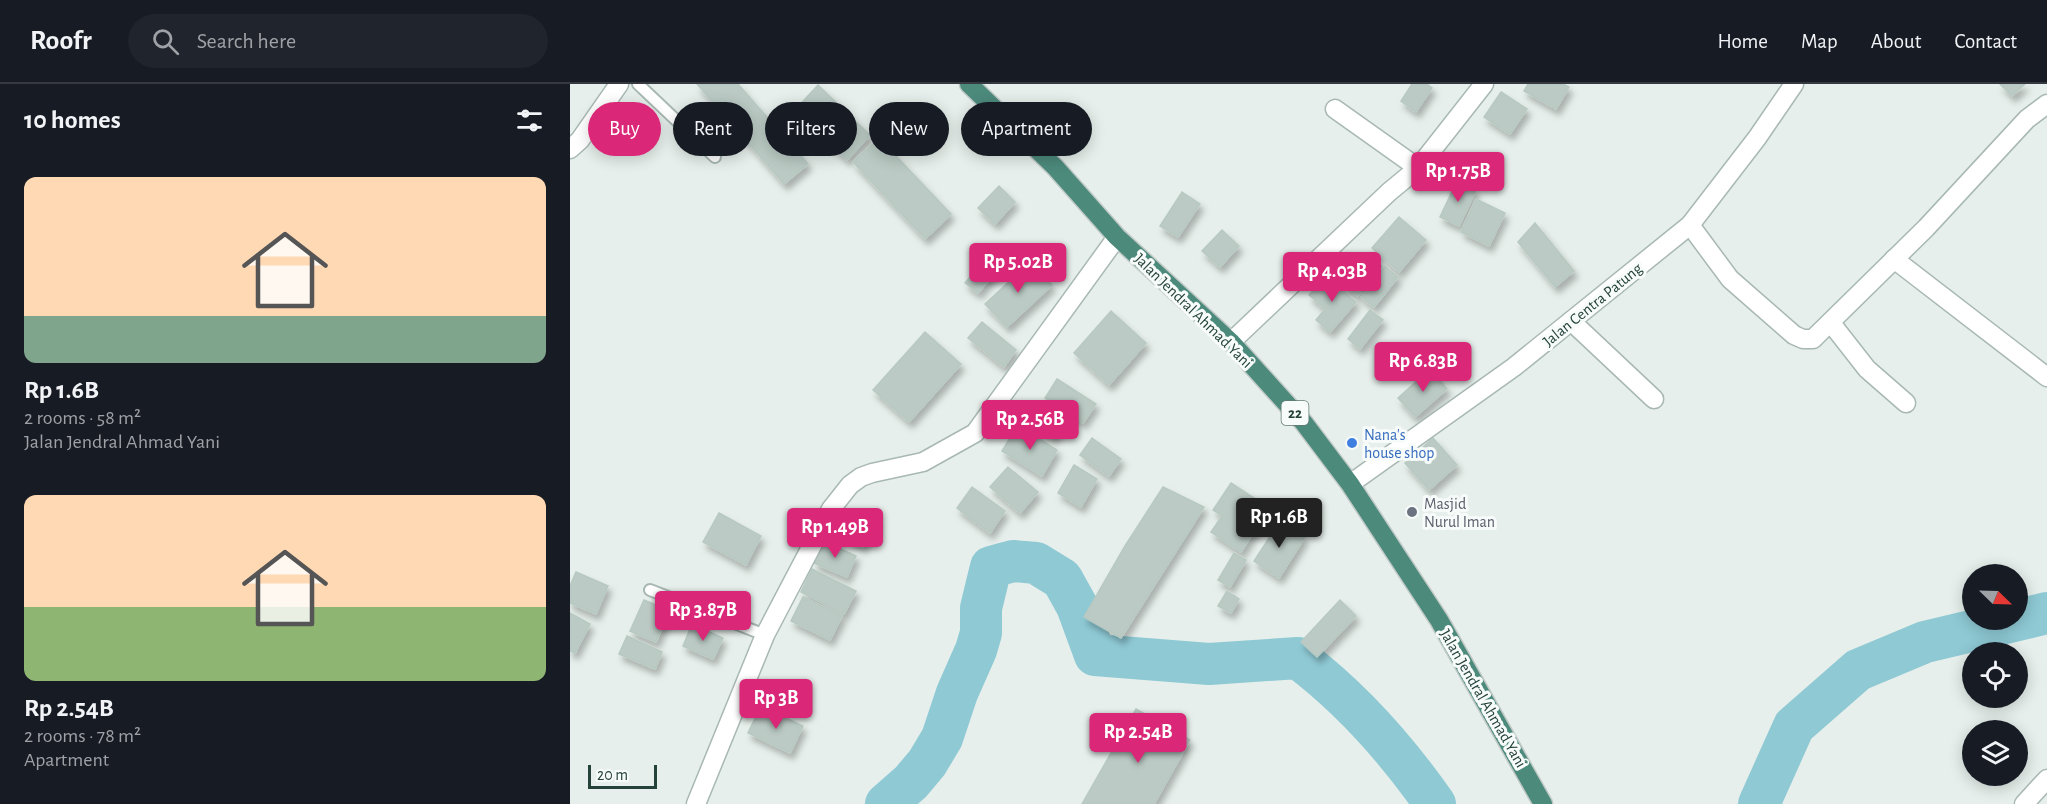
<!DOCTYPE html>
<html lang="en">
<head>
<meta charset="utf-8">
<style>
  :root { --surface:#171b24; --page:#20242c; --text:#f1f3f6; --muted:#9ea1a6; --line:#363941; --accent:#db2777 }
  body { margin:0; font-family:"Alegreya Sans",sans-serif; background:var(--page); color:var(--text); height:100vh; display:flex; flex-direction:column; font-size:22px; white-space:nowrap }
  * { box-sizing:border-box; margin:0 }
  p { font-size:20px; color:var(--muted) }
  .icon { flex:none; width:33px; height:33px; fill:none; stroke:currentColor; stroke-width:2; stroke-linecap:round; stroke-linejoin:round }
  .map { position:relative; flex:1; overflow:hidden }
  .sheet { display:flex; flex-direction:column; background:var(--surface); width:570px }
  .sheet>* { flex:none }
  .top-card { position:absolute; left:18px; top:18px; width:570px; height:54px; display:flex; gap:12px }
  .needle { width:39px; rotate:113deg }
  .tools { position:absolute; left:1392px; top:480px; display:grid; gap:12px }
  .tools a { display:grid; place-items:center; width:66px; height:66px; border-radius:50%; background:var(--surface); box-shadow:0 3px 15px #0003; font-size:30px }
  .scale { position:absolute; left:18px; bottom:15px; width:69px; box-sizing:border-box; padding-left:6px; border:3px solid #24423a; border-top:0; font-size:16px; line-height:21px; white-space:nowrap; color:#24423a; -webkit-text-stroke:4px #f7fbf9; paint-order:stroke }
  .price { position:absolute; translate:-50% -51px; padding:0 14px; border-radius:6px; background:var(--accent); color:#fff; font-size:20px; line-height:39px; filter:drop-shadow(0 2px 3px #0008) }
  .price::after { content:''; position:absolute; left:50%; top:36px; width:18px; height:14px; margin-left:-9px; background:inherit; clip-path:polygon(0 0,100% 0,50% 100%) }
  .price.selected { background:#222; color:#fff }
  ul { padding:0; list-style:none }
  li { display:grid; align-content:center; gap:12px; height:318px; padding:0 24px }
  li span { display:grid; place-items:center; height:186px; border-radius:12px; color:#555 }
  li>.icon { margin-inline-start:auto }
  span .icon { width:108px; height:108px; fill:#fffc; stroke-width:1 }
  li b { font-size:26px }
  h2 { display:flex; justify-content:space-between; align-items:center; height:72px; padding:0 24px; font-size:26px }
  .chip { padding:0 21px; border-radius:27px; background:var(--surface); box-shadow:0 3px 15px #0003; font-size:21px; line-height:54px }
  .chip.selected { background:var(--accent); color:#fff }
  header { display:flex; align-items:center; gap:36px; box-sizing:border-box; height:84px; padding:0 30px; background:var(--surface); border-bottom:2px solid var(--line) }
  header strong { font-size:28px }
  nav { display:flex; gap:33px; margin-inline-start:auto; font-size:21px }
  .search { width:420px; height:54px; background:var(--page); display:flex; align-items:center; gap:15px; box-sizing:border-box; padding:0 21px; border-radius:33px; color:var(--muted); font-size:22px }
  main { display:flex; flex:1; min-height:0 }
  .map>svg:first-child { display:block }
</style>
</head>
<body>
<header>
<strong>Roofr</strong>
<div class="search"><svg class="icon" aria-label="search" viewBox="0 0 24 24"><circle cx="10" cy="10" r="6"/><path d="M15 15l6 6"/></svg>Search here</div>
<nav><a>Home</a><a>Map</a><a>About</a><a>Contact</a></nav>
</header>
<main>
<section class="sheet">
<h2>10 homes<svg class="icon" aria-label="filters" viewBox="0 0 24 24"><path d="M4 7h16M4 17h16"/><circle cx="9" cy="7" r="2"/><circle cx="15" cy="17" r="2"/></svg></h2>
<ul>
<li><span style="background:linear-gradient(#ffd9b3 75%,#7fa58c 0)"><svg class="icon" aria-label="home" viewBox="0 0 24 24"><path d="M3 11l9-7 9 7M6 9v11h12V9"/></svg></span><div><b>Rp 1.6B</b><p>2 rooms · 58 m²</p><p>Jalan Jendral Ahmad Yani</p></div></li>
<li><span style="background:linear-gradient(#ffd9b3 60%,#8fb573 0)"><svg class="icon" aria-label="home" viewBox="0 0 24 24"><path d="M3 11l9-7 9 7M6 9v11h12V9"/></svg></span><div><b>Rp 2.54B</b><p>2 rooms · 78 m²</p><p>Apartment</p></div></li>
</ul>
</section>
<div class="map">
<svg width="1477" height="720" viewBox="0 0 1477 720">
  <defs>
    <filter id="shadow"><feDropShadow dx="3.5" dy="6" stdDeviation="3" flood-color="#0004"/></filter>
  </defs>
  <rect width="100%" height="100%" fill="#e6efeb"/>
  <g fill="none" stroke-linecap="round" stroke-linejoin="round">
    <g stroke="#8ec9d4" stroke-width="42">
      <path d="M316,720L341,698L357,679L372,654L387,609L406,566L411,549V524L421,483L443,477L466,479L492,495L507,522L525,571L639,580L728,574C781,614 827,666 865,720"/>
      <path d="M1189,720L1224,642L1288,586L1355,558L1477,529"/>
    </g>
  </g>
  <g fill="#bbcac4" stroke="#b8c9c2" stroke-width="1.5" filter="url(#shadow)">
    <path d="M127,0H168L238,80L214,100Z"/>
    <path d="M842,0H857L862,4L846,28L831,17Z"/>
    <path d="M958,0H993L999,3L986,25L954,7Z"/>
    <path d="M1430,0H1455L1442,12Z"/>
    <path d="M248,1L300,51L277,76L225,26Z"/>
    <path d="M931,8L957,25L940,50L914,33Z"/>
    <path d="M309,54L381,130L355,155L283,78Z"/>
    <path d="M887,97L906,106L889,142L870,133Z"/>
    <path d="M429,102L445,118L425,140L408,124Z"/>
    <path d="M612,108L630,120L608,153L590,142Z"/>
    <path d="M906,115L935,129L919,162L891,148Z"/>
    <path d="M829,133L856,156L829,188L802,164Z"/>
    <path d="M965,139L1004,187L985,203L948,158Z"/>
    <path d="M652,146L669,162L650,183L632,167Z"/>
    <path d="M419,171L431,182L408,209L395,199Z"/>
    <path d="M798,171L812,182L788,212L775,202Z"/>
    <path d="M460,178L482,201L437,243L415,220Z"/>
    <path d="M815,182L828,193L804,223L791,213Z"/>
    <path d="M756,192L786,218L760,248L746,236L755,225L739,211Z"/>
    <path d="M800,226L813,236L790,265L778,255Z"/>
    <path d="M541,227L576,259L539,301L504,269Z"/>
    <path d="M412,238L446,266L434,283L398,254Z"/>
    <path d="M355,248L391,280L339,338L303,306Z"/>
    <path d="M860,285L877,305L845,333L828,314Z"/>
    <path d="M487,295L526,320L513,339L475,314Z"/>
    <path d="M476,317L498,331L484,354L462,340Z"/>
    <path d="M448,341L487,366L472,392L432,367Z"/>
    <path d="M522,354L551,375L539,392L510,371Z"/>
    <path d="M863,354L887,381L859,406L835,379Z"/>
    <path d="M504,381L527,395L511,423L488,409Z"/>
    <path d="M438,383L468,408L450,429L420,403Z"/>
    <path d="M661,399L699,424L671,468L641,448L652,432L643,426Z"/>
    <path d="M402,403L435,427L420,449L387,424Z"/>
    <path d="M593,403L634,423L551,554L514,533L555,462Z"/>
    <path d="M149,429L191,452L176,481L133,458Z"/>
    <path d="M291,431L306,438L293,463L279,456Z"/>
    <path d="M710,437L735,453L709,494L684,477Z"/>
    <path d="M253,457L286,472L277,493L244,479Z"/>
    <path d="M664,469L676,476L660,503L648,496Z"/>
    <path d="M242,485L286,507L274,530L231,508Z"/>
    <path d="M6,488L38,502L26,530L0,519V502Z"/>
    <path d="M657,507L669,515L661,529L648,522Z"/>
    <path d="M233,513L272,532L260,556L221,537Z"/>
    <path d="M74,516L100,527L86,558L60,547Z"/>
    <path d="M770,516L786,532L747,573L731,558Z"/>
    <path d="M0,529L20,540L5,569L0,567Z"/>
    <path d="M122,540L153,554L143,575L113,562Z"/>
    <path d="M57,552L92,568L85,585L49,570Z"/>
    <path d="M191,622L233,642L220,669L178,649Z"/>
    <path d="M566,625L620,656L584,720H512Z"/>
  </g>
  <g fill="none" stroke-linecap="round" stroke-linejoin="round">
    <g stroke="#a8b8b2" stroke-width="14">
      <g id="service">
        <path d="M68,0L145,73"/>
        <path d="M80,506L195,551"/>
      </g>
    </g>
    <g stroke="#a8b8b2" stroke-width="21">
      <g id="minor">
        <path d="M765,25L848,84"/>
        <path d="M0,65L10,56L49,0"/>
        <path d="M1120,141L1160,195L1224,251L1233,255H1243L1356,144L1457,35L1477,20"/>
        <path d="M1324,175L1477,293"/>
        <path d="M1001,237L1084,315"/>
        <path d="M1261,239L1297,285L1336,319"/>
        <path d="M661,258L819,108L848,84L914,0"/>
        <path d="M126,720L195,551L261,425L280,401L291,393L302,389L353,378L405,349L547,153"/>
        <path d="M1454,720L1477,695"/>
      </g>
    </g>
    <g stroke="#a8b8b2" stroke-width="21">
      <path id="tertiary" d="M780,400L944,283L1120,141L1187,54L1224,0"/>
    </g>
    <g stroke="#c2cac8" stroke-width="21">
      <path id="trunk" d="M399,0L485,83L547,153L661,258L734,339L780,400L869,536L973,720"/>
    </g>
    <use href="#service" stroke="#fff" stroke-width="10"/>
    <use href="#minor" stroke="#fff" stroke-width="18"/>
    <use href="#tertiary" stroke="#fff" stroke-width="18"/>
    <use href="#trunk" stroke="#4c8a7c" stroke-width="18"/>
  </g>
  <circle fill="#3f7fe0" stroke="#f7fbf9" stroke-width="2" cx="782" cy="359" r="6"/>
  <circle fill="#6b7280" stroke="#f7fbf9" stroke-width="2" cx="842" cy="428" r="6"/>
  <g text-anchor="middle" stroke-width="6" stroke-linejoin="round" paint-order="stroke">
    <rect fill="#f7fbf9" stroke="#637a73" stroke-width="1.5" x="711.5" y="317" width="27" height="24" rx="4.5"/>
    <g font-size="15" font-weight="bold" fill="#24423a">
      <text x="725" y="334">22</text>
    </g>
    <g font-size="16" fill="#24423a" stroke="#f7fbf9">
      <text transform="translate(1022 220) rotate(-39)" y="6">Jalan Centra Patung</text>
      <text transform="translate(624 226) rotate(44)" y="6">Jalan Jendral Ahmad Yani</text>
      <text transform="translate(914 614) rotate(60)" y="6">Jalan Jendral Ahmad Yani</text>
    </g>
    <g font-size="16" fill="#366cbe" stroke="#f7fbf9" text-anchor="start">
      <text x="794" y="356">Nana's<tspan x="794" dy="18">house shop</tspan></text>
    </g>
    <g font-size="16" fill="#5b616d" stroke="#f7fbf9" text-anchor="start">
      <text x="854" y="425">Masjid<tspan x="854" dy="18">Nurul Iman</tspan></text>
    </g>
  </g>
</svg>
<div class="tools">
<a><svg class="needle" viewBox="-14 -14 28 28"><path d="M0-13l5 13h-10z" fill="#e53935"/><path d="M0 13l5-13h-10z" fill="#9ea1a6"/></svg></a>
<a><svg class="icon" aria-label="locate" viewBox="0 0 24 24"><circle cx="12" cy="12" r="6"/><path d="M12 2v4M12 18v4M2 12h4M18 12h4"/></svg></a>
<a><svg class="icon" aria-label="layers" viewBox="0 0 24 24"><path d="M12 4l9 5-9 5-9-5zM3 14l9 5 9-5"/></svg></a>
</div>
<div class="scale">20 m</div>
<b class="price" style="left:888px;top:119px">Rp 1.75B</b>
<b class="price" style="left:448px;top:210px">Rp 5.02B</b>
<b class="price" style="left:762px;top:219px">Rp 4.03B</b>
<b class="price" style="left:853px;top:309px">Rp 6.83B</b>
<b class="price" style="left:460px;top:367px">Rp 2.56B</b>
<b class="price selected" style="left:709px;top:465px">Rp 1.6B</b>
<b class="price" style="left:265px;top:475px">Rp 1.49B</b>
<b class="price" style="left:133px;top:558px">Rp 3.87B</b>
<b class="price" style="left:206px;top:646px">Rp 3B</b>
<b class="price" style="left:568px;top:680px">Rp 2.54B</b>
<div class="top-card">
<a class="chip selected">Buy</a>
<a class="chip">Rent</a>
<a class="chip">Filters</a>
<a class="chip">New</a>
<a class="chip">Apartment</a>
</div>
</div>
</main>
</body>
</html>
